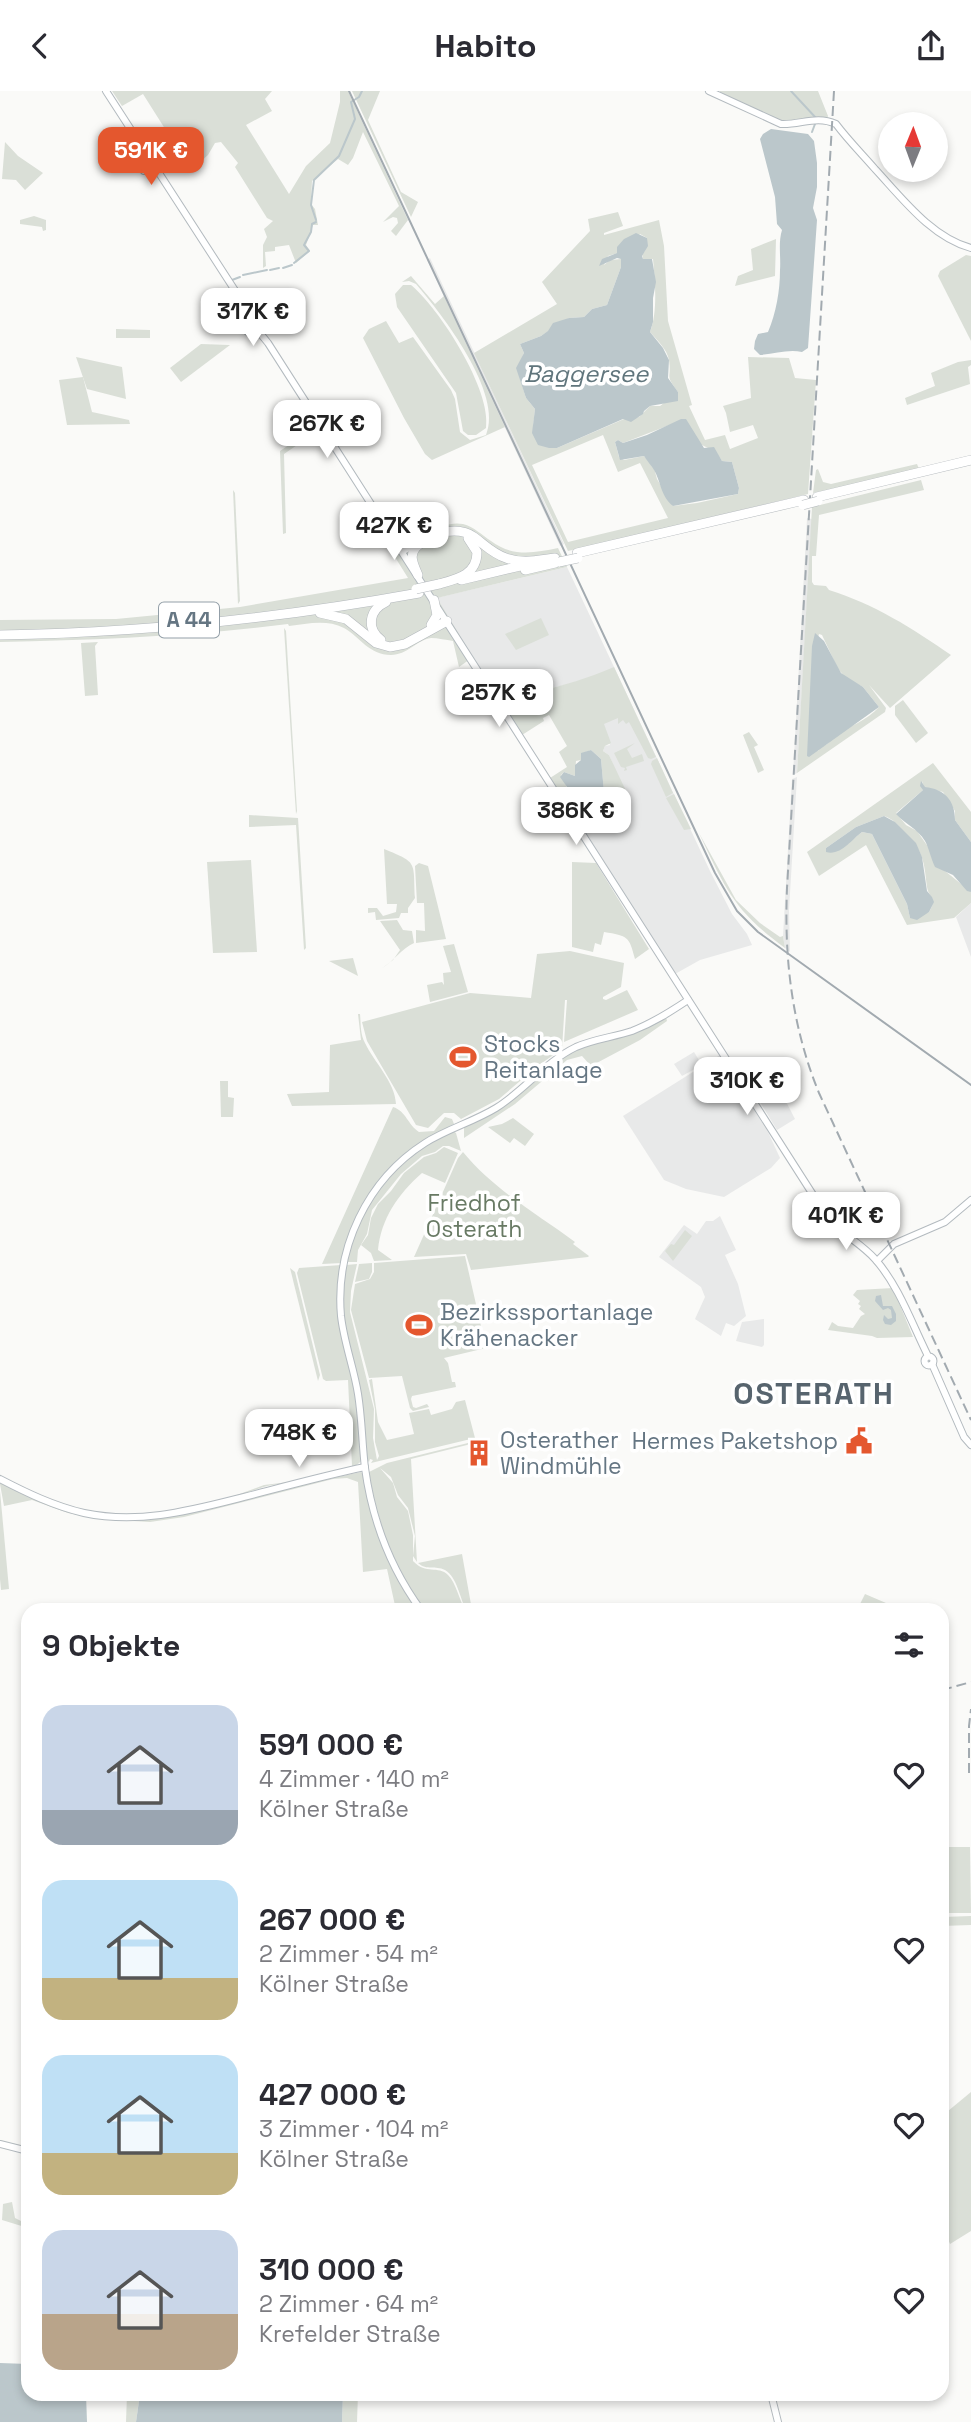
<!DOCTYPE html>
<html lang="de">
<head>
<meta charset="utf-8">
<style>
  :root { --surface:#fff; --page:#f7f7f7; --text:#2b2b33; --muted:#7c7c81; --accent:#e4572e }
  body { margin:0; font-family:"Space Grotesk",sans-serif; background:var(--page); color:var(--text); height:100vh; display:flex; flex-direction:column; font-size:26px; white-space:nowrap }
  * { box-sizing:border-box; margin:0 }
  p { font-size:23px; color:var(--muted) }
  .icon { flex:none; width:38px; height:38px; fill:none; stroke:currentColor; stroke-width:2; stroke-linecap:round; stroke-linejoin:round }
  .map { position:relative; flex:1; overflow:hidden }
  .details { position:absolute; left:21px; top:1512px; width:928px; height:798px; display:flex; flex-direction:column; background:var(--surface); border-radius:21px; box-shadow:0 4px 10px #0003 }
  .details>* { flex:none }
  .needle { width:46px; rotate:1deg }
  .tools { position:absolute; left:878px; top:21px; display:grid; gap:14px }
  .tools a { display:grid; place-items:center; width:70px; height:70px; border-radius:50%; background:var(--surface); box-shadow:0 4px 10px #0003; font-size:35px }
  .price { position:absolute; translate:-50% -60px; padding:0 16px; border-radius:14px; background:#fff; color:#222; font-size:23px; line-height:46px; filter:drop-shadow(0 2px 4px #0008) }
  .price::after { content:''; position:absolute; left:50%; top:42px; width:21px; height:16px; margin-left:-10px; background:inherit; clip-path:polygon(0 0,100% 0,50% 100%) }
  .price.active { background:var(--accent); color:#fff }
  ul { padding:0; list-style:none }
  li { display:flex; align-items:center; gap:21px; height:175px; padding:0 21px }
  li span { display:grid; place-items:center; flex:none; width:196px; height:140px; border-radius:21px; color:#555 }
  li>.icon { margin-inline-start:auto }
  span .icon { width:84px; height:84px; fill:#fffc; stroke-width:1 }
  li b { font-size:30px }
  h2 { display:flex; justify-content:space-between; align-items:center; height:84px; padding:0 21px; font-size:30px }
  header { display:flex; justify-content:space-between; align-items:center; height:91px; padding:0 21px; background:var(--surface); font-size:32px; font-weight:700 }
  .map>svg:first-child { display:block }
</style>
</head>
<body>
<header><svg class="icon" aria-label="back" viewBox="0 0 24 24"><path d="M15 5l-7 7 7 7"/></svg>Habito<svg class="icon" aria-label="share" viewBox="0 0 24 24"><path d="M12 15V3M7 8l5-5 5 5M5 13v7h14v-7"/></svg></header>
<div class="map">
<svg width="971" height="2331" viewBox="0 0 971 2331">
  <rect width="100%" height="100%" fill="#fafaf8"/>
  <g fill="#e8e9e9">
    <path d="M430,167L564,453L560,455L427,169Z"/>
    <path d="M807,427L812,428L797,682L793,684Z"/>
    <path d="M567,476L710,780L732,823L747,843L752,854L700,869L675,883L570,717L625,702L609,664L603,660L605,655L610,654L578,590L571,593L536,600L532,594L495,601L436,507Z"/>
    <path d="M797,686L789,819L790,861L785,857L783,845L792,688Z"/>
    <path d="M971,812V866L956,826Z"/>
    <path d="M694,961L702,974L682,985L674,973Z"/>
    <path d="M720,964L768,1041L780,1067L771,1077L724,1106L686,1098L664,1089L623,1025Z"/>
    <path d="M767,974L795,1028L777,1039L745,986Z"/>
    <path d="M720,1125L736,1159L725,1164L738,1193L746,1225L734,1235L726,1232L721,1245L695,1228L705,1206L701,1196L659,1166L684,1134L697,1143L706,1130H713Z"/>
    <path d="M764,1228V1254L762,1256L736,1250L742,1231Z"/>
  </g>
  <g fill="#dadfd7" fill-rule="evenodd">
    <path d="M112,0H272L265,8L272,20L246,34L289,103L306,75L330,52L340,11V0H348L408,129L396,145L391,140L398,132L397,127L393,126L383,131L399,115L363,41L353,67L348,74L338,68L312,90L311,113L315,118L318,134H313L306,154L310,160L296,172L289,154L275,156V160L265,161L266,175L263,177V154L267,146L264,138L273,130L267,127L235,76L238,72L221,51L215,52L208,64L191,79L143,3L122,15Z"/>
    <path d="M352,0H380L368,29L401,101L418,111L411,126Z"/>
    <path d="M720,0H818L828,25L827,28L786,32L720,3Z"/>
    <path d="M5,51L18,65L43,82L25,99L16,89L2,88Z"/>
    <path d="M618,121L623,135L604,142V144L659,129L664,155L668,230L692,314L689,315L705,349L725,344L730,358L758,347L753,334L730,341L726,322L723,315L751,307L748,266L789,267L795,287L816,289L808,403L568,460L474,262L557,213L542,191L590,140L588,128ZM640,143L647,147L645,160L642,162L643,168H653C655,190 658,220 650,241C657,249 667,258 669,269C672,289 664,282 678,301L660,315H650L639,326L624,328L557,357L533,336L535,318L526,307L517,278L524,262L520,253L541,245L569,227L584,226L592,218L607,214L621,176V168L610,169L604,174L608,165L618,162ZM680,330L694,343L700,353L716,361L722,370L732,371L739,397L738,403L697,412L673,415L657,388L654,377L644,365L624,369L619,366L615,351L618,349L623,352ZM603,344L618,381L640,372L668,427L568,451L532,374Z"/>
    <path d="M34,125L46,129V139L43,140L42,136L20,133V129Z"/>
    <path d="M776,148L775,185L735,195L738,185L753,179L751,158Z"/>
    <path d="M966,164L971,165V250L938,185L940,180Z"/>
    <path d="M411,185L435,213L444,205L505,336L432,369L425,363L404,327L363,247L369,238L386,230L399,252L413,246L451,299L455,308L460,341L470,349L486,344C504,303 442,223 416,193L409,190L402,191Z"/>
    <path d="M403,194H411C439,217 492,299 486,337L476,344H468L463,340L456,302L397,216L395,203Z"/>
    <path d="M116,238L150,239V247H116Z"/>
    <path d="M201,253L230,254L181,291L170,277Z"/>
    <path d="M76,266L122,276L126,308L87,298Z"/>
    <path d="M971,269V274L968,276L970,293L907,314L905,307L935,295L931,282L958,271Z"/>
    <path d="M83,286L92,321L129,329L130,333L67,334L59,289Z"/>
    <path d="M317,335L319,339L284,363L286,442L283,443L280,360Z"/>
    <path d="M917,373L919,378L813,402L816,379L818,378L823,391L831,393Z"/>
    <path d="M921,389L924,399L819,424L816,465H812V491L814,494L826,495L829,499C874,513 912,537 951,564L890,617L869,594L886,617L885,621L797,682L812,416ZM819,543L822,544L838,578L846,587L863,596L879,616C867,630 848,635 834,646C829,651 828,654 820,656L818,660L810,623L813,568Z"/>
    <path d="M233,399L235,402L240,510L238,513Z"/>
    <path d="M377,412L400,447C422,449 441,429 463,433C474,436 482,444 491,450C512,466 534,462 558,457L567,476L437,507L473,566L459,576L453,550C446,549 438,547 431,547C417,549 407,564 391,564C369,564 360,546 344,537C326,528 307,533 289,535L288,533C192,545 96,549 0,551V529L116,528L240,516L408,487L365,418Z"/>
    <path d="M541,527L549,544L516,559L505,543Z"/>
    <path d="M284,537L286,540L297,720L296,723Z"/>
    <path d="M98,551L95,555L98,604L85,605L81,552Z"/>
    <path d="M614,576L656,666L651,668L648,667L629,631L626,633L623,629L618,633V627L604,633L611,652L605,655L603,660L609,664L627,702L625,704L570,717L550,687L567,676L559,661L567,655L549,624L543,627L544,630L522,644L495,601L532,594L537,600C564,595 588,587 614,576ZM591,659L601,668L604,702L574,711L561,684L564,681L575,685L576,670L581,669V663Z"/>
    <path d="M903,609L928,642L916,652L895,624V615Z"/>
    <path d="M749,641L758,654L754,656L764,679L758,682L743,644Z"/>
    <path d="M635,652L627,658L632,667L642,663L644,670L626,676L627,679L624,680L625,677L621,676L614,662Z"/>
    <path d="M657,667L673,702L666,706L651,673L652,670Z"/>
    <path d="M933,672L971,721V751L955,729V720L943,701L924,696L922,690L923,699L896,722L906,734L917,740L945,780L971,801V812L954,827L907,834L866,754L819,785L807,761ZM884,725C894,728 898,735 905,742C924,762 924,770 927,796C929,808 938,806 929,821L910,827L907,813L872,743L862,741L847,753L826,757L856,736Z"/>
    <path d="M674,703L691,738L684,739L666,707Z"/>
    <path d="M249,724L298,727L306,857L304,859L296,734L249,736Z"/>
    <path d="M699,742L736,809L760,832L780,846L783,845L785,857C734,820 725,797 699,742Z"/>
    <path d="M384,758C419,772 413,771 415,807L408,817V822H401L399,827L376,829L375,821L368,822V817H377L383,825L396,821L397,813H387Z"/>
    <path d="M251,769L257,861L213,862L207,771Z"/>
    <path d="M572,771L596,772L649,858L635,868C629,845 628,845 604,841L601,854L595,852L593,861L572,856Z"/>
    <path d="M419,772L428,775L446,848L416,852V839L425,840L424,812H417L415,775Z"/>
    <path d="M397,829L403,839L412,840L414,852C401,858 394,870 381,878L393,869L400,859L380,830Z"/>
    <path d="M454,853L468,901L430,911L427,894L442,891L444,894L443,882L451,881L443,855Z"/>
    <path d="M570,860L624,872L621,896L603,906V908L606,909L627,899L638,919L564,951L567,909H565L562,958L539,974L499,1008L461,1028L454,1022H444L428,1037L416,1034L367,950L362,931L470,902L531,907L537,863Z"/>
    <path d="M353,867L358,885L329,870Z"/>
    <path d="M358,923H360C361,933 360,943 365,952C374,971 395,991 396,1013L292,1015L287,1003L329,1001L330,954L361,949Z"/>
    <path d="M666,926L667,930L640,949L591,975L582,965L567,969L515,1013L464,1047V1035C504,1017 536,981 575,959C598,946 640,936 666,926Z"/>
    <path d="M220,990H228V1006L234,1007L233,1026H221Z"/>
    <path d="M393,1016C406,1020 408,1034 419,1041L434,1040L445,1026L452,1028L454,1033L437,1042L375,1098L342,1172L322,1173Z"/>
    <path d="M513,1027L534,1043L525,1055L514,1047L510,1052L488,1036L502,1033Z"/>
    <path d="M453,1040L456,1042L461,1060L449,1055H443L435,1061L422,1065L401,1083L372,1119L367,1143L358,1159L357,1171H347C356,1127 381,1084 419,1058C429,1051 442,1046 453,1040Z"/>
    <path d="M444,1056L458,1062L445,1092L422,1082C398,1103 381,1128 378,1159L392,1169L374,1170L371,1162L361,1154L368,1144L371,1127L378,1113L391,1100L404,1082L424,1066L436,1062Z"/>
    <path d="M463,1061C493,1098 537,1123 575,1151L573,1153L589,1165L588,1166L471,1179L466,1163L414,1166L458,1067Z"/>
    <path d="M685,1139L692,1145L673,1170L665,1160L671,1153L674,1154Z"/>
    <path d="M465,1165L486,1257L444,1267L448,1272L452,1291H455L456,1296L412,1305L411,1308L413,1316L416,1317L427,1313L429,1316L413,1320L410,1317L402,1285L369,1287L351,1219L355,1193L370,1188L374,1181V1172Z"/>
    <path d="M372,1172V1181L369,1188L355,1191L359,1173Z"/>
    <path d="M357,1173L351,1200L350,1221L374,1318L373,1347L377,1369L379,1365L375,1351V1318L369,1289L372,1288L378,1331L387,1349L414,1343L409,1322L429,1318L431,1324L452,1318L456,1311L465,1309L475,1347L371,1372L373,1369L370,1368L369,1371L367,1369C356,1305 337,1238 346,1174Z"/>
    <path d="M341,1174V1231L358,1311L362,1369C350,1386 292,1391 272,1394C257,1397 245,1403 231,1408C221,1411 210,1413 200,1416C122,1436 71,1422 0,1387L42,1406L71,1416L114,1424L138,1425L195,1416L226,1408L264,1394L297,1390L352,1375L348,1289L326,1290L323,1288L297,1182L299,1177Z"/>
    <path d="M290,1177L295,1181L320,1284L318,1290Z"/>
    <path d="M893,1197L913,1246L877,1247L872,1245L828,1239L832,1231L838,1235L853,1237L861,1225L865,1223L859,1218L861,1215L858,1213L860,1210L853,1204L857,1199Z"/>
    <path d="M472,1351L467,1354L411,1368L417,1471L413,1465L415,1445L408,1417L398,1404L391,1386L380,1377L393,1392L397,1406L408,1420L413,1444V1470C426,1484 438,1474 448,1484C456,1492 459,1508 465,1519H422C394,1476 377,1431 369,1381L387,1372Z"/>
    <path d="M361,1381L364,1384L380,1444L419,1519H396L387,1478L363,1481L358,1391L347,1387L333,1388L184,1426L150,1431L98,1428L68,1422L32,1409L4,1415L0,1393V1390L46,1412L138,1428Z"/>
    <path d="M0,1400L9,1498L1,1499L0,1488Z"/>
    <path d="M462,1463L472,1519H466C460,1507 457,1486 445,1479C435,1474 427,1480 418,1472Z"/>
    <path d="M865,1503L886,1512L883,1519L874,1515L872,1519H857Z"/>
    <path d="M942,1756H970L971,1822H942Z"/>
    <path d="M971,1825V1834L942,1835V1826Z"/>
    <path d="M971,2001V2140L950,2153L942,2134V2025Z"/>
    <path d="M12,2111L15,2127L23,2131L26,2126L28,2128V2137L2,2129L3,2113Z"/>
    <path d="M127,2303H140L136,2331H126Z"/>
    <path d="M343,2303H358L357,2331H342Z"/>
  </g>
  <g fill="#bbc7cb">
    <path d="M771,38L808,43L814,50L817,72V96L813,117L817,129L808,257L802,261C788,258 775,263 760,264L754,258L755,250L758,243L768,241C776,222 780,200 780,179C781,166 778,152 782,139L777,133L775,106L760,48L763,43Z"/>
    <path d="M636,142L647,147L648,155L642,165L643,168H652L656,191L653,207V231L650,241L663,257L669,269L668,287L678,301V310L650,315L644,320L643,323L631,331L623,328L557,357H549L538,354L532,342L535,318L526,307L516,277L524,262L520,253L541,245L548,240L553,232L569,227L584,226L592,218L607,214L621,176V168L617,167L599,175L602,168L617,162V156L624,148Z"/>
    <path d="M681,328H686L704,357L714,356L722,370L732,371L739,397L738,403L673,415C661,406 661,391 654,379C652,375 647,370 644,365L620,369L615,351L618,349L623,352L647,344Z"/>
    <path d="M815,542L824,550L841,582L863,596L879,616L809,666L807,665L812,555Z"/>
    <path d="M591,659L601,668L604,701L574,711L572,703L560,686L564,681L575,685V674L581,669V662Z"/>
    <path d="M921,690L925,696C944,698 955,709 955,729L971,751V801L967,800L953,784L935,776C931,768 929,757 925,750C918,738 905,733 896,723L923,699L920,695Z"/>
    <path d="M884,725L895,731L916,752L922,766L927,800L932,806L934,811L929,821L917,829L910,827L907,813L872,743L862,741C851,749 841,765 826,761V757L856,736Z"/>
    <path d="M881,1204L883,1215H892L896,1223V1230L891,1234L885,1233L883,1229L884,1224L888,1228L892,1227L891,1219L888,1217L883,1219L875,1210L876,1205Z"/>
    <path d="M0,2272L28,2273V2303H86L87,2331H0Z"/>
    <path d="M140,2303H343L342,2331H136Z"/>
  </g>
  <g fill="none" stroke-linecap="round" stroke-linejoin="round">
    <g stroke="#bbc7cb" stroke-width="2">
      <path d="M791,0L816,27"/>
      <path d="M812,41L815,33"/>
      <path d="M316,129L311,114L314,89L339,65L355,28L351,11L359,6L362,0"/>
      <path d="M294,172L309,160L304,154L311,141L312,133L316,131"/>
      <path d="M283,177L292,174"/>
      <path d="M270,179L279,177"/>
      <path d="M243,184L267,179"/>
      <path d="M232,189L240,186"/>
    </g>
    <g stroke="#b3babf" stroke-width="8">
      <g id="secondary">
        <path d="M106,0L245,215L250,228"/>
        <path d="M709,0L781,33C801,34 816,24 836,33C848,49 862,63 875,78C902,107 931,146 971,157"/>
        <path d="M144,65V80"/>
        <circle cx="253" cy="235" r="8"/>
        <path d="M259,241L268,252L826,1124C839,1142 860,1151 875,1168C899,1195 912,1233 928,1265"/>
        <path d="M877,1170L894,1153L945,1131L971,1109"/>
        <circle cx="929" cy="1270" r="4.5"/>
        <path d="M932,1273L964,1346L971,1354"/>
        <path d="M0,1388C27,1402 54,1415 84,1422C136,1433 185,1421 236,1408C279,1397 322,1385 365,1376"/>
        <path d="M421,1519C391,1478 372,1428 365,1377C362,1352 362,1328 358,1303C354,1277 344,1252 341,1225C335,1157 367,1089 425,1052C447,1038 473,1031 496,1017C525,999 545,971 576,956C594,948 614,946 632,940C653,932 670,921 688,909"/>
        <path d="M0,2053L28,2060"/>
        <path d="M771,2303L778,2331"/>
      </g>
    </g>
    <g stroke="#b4b9bd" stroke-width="10">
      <g id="highway">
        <path d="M817,406L971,369"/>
        <path d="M392,444L403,452H413"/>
        <path d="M402,459C421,448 453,431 474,446C485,454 493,463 506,467C523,473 538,469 555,467"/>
        <path d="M577,462L804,409"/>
        <path d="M525,479L555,472"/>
        <path d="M418,484C413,472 407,462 420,453"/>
        <path d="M461,489L529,473"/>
        <path d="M439,493C457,488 477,484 477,461L468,447"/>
        <path d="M320,522L346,528L376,552L390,556L405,553L447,530"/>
        <path d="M431,534L437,524L434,509"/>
        <path d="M0,544C141,542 281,527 419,502"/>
        <path d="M381,549C366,537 369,519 386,511"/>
      </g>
    </g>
    <use href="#secondary" stroke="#fff" stroke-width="6"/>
    <use href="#highway" stroke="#fff" stroke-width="9"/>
    <path stroke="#a2aab0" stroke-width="2" d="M349,0L715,782L737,820L758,841L971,994"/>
    <g stroke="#a2aab0" stroke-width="2" stroke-dasharray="10 5" stroke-linecap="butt">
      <path d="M834,0L787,797C784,868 792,936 819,1002L971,1329"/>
      <path d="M942,1599L971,1591"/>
      <path d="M943,1665V1671"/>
      <path d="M969,1682V1635L971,1618"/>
    </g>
    <g stroke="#b4b9bd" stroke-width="10" stroke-linecap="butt">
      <g id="highway-bridge">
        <path d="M803,414L818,410"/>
        <path d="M559,471L578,467"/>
        <path d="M416,498L439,493"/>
      </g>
    </g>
    <use href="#highway-bridge" stroke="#fff" stroke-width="9"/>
  </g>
  <defs>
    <g id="stadium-bare" transform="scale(2.1)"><path d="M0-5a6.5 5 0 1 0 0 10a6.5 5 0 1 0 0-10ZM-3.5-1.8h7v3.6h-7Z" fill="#e4572e" stroke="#fff" stroke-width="2.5" paint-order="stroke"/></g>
    <g id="civic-bare" transform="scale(2.1)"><path d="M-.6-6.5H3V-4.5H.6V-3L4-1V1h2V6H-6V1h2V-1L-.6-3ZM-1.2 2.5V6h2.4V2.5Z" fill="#e4572e" stroke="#fff" stroke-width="2.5" paint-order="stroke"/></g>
    <g id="building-bare" transform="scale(2.1)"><path d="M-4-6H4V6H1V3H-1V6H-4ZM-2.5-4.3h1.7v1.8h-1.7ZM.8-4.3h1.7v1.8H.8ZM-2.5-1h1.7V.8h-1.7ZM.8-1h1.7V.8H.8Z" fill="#e4572e" stroke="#fff" stroke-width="2.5" paint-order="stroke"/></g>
  </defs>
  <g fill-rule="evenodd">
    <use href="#stadium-bare" x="463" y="966"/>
    <use href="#stadium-bare" x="419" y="1234"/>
    <use href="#civic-bare" x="859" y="1350"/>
    <use href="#building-bare" x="479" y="1362"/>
  </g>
  <g text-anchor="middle" stroke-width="7" stroke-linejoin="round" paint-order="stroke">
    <rect fill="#fff" stroke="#939fa8" stroke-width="2" x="159" y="511.5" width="60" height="35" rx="5"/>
    <g font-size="21" font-weight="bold" fill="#657683">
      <text x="189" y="536">A 44</text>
    </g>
    <g font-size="23" fill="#657683" stroke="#fff" text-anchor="start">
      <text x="484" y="961">Stocks<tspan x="484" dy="26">Reitanlage</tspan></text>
      <text x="440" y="1229">Bezirkssportanlage<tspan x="440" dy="26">Krähenacker</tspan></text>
      <text x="500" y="1357">Osterather<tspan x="500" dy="26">Windmühle</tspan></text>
      <text x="838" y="1358" text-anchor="end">Hermes Paketshop</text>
    </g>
    <g font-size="23" fill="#687a64" stroke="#fff">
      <text x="474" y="1120">Friedhof<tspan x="474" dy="26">Osterath</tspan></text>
    </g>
    <g font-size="24" font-style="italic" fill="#60757c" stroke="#fff">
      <text x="586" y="291">Baggersee</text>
    </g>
    <g font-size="30" font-weight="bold" letter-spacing="2" fill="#57646e" stroke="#fff">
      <text x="814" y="1313">OSTERATH</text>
    </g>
  </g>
</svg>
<div class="tools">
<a><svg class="needle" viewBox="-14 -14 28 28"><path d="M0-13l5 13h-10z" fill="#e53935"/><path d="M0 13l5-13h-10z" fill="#7c7c81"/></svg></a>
</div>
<b class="price active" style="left:151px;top:96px">591K €</b>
<b class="price" style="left:253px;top:257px">317K €</b>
<b class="price" style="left:327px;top:369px">267K €</b>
<b class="price" style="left:394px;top:471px">427K €</b>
<b class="price" style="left:499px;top:638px">257K €</b>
<b class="price" style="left:576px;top:756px">386K €</b>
<b class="price" style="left:747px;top:1026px">310K €</b>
<b class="price" style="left:846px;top:1161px">401K €</b>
<b class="price" style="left:299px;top:1378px">748K €</b>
<section class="details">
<h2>9 Objekte<svg class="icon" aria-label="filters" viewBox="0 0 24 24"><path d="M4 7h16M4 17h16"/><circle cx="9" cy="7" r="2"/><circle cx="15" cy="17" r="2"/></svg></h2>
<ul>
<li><span style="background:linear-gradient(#c9d6e8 75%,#9aa5b1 0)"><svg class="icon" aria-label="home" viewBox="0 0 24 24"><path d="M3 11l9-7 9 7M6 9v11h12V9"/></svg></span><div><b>591 000 €</b><p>4 Zimmer · 140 m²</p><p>Kölner Straße</p></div><svg class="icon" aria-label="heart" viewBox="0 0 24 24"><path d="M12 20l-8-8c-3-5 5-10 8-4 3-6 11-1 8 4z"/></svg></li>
<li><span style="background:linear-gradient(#bfe0f5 70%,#c2b280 0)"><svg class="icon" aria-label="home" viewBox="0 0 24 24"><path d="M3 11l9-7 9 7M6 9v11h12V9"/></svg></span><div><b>267 000 €</b><p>2 Zimmer · 54 m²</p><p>Kölner Straße</p></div><svg class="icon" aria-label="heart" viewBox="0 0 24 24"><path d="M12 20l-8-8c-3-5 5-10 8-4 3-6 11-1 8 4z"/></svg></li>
<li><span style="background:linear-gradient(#bfe0f5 70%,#c2b280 0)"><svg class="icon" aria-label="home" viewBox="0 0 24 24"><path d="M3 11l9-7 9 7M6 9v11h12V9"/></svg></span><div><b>427 000 €</b><p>3 Zimmer · 104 m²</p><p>Kölner Straße</p></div><svg class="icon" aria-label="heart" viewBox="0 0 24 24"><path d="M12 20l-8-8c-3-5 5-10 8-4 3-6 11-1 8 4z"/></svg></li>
<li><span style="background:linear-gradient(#c9d6e8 60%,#b9a48a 0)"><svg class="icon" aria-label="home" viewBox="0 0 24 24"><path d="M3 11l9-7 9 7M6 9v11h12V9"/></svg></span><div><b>310 000 €</b><p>2 Zimmer · 64 m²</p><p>Krefelder Straße</p></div><svg class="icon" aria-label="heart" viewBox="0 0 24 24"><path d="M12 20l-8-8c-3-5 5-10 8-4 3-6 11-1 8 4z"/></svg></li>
</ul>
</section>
</div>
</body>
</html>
